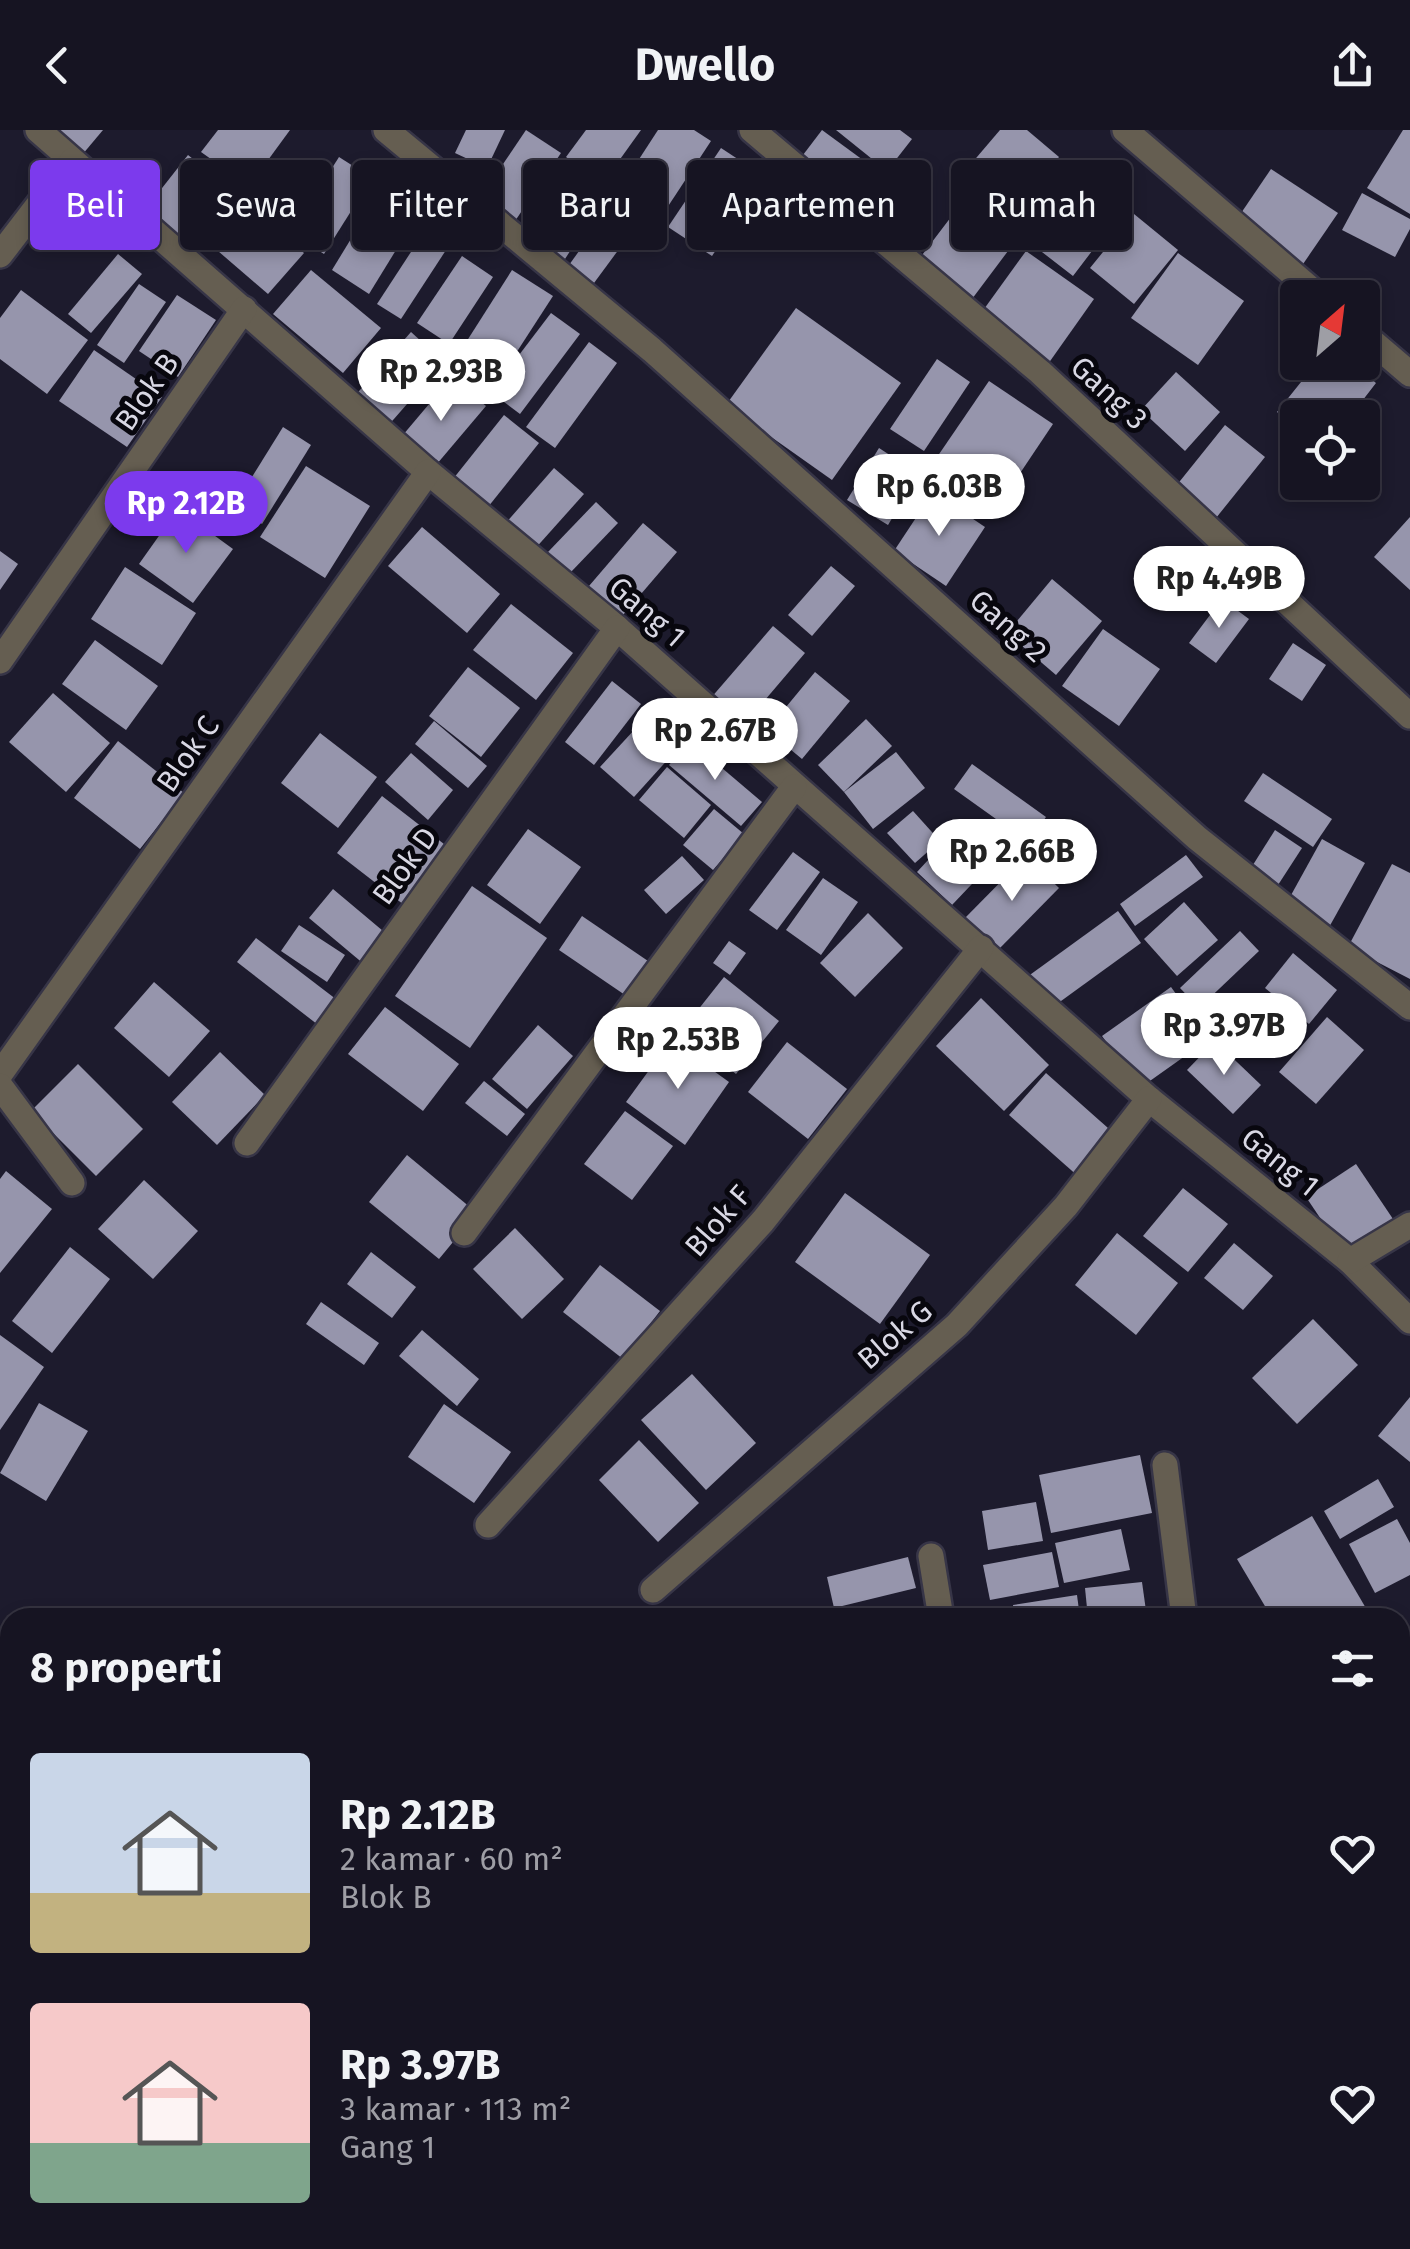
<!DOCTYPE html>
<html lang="id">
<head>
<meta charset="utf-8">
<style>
  :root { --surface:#161422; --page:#1f1d2a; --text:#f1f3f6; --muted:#9e9ea5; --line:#353340; --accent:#7c3aed }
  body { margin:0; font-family:"Fira Sans",sans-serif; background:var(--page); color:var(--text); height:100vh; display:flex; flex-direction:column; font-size:38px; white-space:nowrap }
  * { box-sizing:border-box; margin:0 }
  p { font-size:32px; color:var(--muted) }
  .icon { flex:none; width:55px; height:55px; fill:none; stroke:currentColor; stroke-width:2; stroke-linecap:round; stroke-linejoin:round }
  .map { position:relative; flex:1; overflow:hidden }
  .drawer { position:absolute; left:0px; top:1478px; width:1410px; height:642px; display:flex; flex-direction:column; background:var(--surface); border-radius:30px 30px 0 0; box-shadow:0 5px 15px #0003,0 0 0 2px var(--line) }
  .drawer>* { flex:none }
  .hud { position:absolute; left:30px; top:30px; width:1350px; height:90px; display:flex; gap:20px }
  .needle { width:65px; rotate:28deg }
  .controls { position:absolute; left:1280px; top:150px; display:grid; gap:20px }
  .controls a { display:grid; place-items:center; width:100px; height:100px; border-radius:10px; background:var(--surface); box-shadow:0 5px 15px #0003,0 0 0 2px var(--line); font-size:50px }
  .price { position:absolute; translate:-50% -85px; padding:0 22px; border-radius:35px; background:#fff; color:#222; font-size:32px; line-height:65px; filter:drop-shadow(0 2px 5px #0008) }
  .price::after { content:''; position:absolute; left:50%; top:60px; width:30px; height:22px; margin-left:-15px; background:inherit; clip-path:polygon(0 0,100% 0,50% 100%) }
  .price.active { background:var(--accent); color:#fff }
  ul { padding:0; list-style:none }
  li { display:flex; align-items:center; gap:30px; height:250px; padding:0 30px }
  li span { display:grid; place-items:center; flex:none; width:280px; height:200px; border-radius:10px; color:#555 }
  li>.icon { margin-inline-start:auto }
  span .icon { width:120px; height:120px; fill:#fffc; stroke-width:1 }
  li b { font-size:42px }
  h2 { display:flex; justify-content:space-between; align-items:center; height:120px; padding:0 30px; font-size:42px }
  .tag { padding:0 35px; border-radius:10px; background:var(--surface); box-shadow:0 5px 15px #0003,0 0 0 2px var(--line); font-size:35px; line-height:90px }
  .tag.active { background:var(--accent); color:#fff }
  header { display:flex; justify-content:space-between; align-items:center; height:130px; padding:0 30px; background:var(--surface); font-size:45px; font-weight:700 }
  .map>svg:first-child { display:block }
</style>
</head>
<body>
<header><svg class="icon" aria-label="back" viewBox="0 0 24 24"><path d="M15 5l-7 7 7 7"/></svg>Dwello<svg class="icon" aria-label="share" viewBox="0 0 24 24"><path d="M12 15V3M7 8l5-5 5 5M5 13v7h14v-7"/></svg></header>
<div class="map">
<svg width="1410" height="2119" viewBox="0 0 1410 2119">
  <rect width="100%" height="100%" fill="#1d1b2d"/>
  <g fill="#9695ac">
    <path d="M50,0H103L82,25Z"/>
    <path d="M218,0H290L249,56L201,22Z"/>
    <path d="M466,0H505L487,38L455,23Z"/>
    <path d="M526,0L561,23L513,94L478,71Z"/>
    <path d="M586,0H641L603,53L566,27Z"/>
    <path d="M658,0H694L711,11L661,87L619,60Z"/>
    <path d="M822,0L882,44L862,70L803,25Z"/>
    <path d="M836,0H900L912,9L887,41Z"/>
    <path d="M1000,0H1027L1059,27L1021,74L971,34Z"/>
    <path d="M1403,0H1410V84L1367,58Z"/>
    <path d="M721,18L765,47L712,126L668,97Z"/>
    <path d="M188,25L223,53L178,109L144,81Z"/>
    <path d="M339,27L372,48L324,124L291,103Z"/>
    <path d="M560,37L606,66L563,132L518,102Z"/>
    <path d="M1059,37L1121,83L1073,146L1020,105L969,173L916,133L967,66L1012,99Z"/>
    <path d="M1271,39L1338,83L1301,137L1235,92Z"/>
    <path d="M382,58L420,81L369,164L332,140Z"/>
    <path d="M1362,63L1410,89V99L1395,127L1342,100Z"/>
    <path d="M239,67L304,123L268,164L204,109Z"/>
    <path d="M613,74L639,92L594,153L569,135Z"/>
    <path d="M1134,84L1178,120L1134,174L1090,138Z"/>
    <path d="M424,102L448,117L401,189L377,174Z"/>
    <path d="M1026,121L1094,169L1048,234L979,186Z"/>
    <path d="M1178,123L1244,171L1198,235L1131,188Z"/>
    <path d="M118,124L142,144L91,203L68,184Z"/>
    <path d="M462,126L493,147L449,214L417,193Z"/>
    <path d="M311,140L381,198L343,243L273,184Z"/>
    <path d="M512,140L553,166L496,254L456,228Z"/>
    <path d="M139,154L166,172L124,233L97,215Z"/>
    <path d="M21,160L88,210L47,264L0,229V188Z"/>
    <path d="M177,165L216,190L178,247L139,221Z"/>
    <path d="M796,178L901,253L832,350L726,275Z"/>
    <path d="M551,183L580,204L520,284L491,262Z"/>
    <path d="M411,202L444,232L386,298L352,269Z"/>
    <path d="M589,212L617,233L555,318L526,297Z"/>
    <path d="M94,220L162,267L127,317L59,271Z"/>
    <path d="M937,229L970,252L924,321L890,299Z"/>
    <path d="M1317,232H1351L1376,253L1349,288H1298V298L1277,282Z"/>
    <path d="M1176,242L1220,282L1185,321L1141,280Z"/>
    <path d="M451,248L486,276L431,341L397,312Z"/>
    <path d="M989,251L1053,294L998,376L933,333Z"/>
    <path d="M504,285L539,313L488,377L453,349Z"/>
    <path d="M1225,295L1265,327L1216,388L1176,356Z"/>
    <path d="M283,297L311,315L262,394L234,376Z"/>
    <path d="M879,318L919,344L888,395L847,370Z"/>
    <path d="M306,336L370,376L325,448L260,407Z"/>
    <path d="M554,338L584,364L533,421L504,395Z"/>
    <path d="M933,362L985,397L946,456L894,421Z"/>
    <path d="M596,372L618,393L570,443L548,422Z"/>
    <path d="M178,379L233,419L193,473L139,434Z"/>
    <path d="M1410,387V460L1374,427Z"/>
    <path d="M643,393L677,422L617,492L583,463Z"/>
    <path d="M422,397L500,464L467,503L388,436Z"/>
    <path d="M0,421L18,434L0,460Z"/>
    <path d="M831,436L855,456L812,506L788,485Z"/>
    <path d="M125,437L196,483L162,535L91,489Z"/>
    <path d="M1052,449L1102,491L1056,545L1007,503Z"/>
    <path d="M1222,469L1249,489L1216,533L1189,513Z"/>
    <path d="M511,474L573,523L536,570L473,520Z"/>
    <path d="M773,496L805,523L742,597L710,569Z"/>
    <path d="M1103,499L1160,539L1119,596L1062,556Z"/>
    <path d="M95,510L158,556L126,600L62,554Z"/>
    <path d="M1293,513L1326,535L1302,571L1269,549Z"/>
    <path d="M468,537L520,578L481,627L429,586Z"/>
    <path d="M815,542L850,571L802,629L767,600Z"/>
    <path d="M612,551L641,574L594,635L565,612Z"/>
    <path d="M53,563L110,613L66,662L9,612Z"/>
    <path d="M647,586L680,616L634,667L600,637Z"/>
    <path d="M866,589L892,616L844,662L818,635Z"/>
    <path d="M434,591L487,636L468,658L415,614Z"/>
    <path d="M320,603L377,647L338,698L281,653Z"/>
    <path d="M689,610L762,672L741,696L669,635Z"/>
    <path d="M118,611L184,663L140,719L74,668Z"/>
    <path d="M896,622L925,658L873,699L844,662Z"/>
    <path d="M411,623L453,660L428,690L385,652Z"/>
    <path d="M972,634L1046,687L1028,712L954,659Z"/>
    <path d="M667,637L711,675L684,708L639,670Z"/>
    <path d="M1263,643L1332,689L1313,717L1244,671Z"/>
    <path d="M382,666L453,721L408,778L337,723Z"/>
    <path d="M714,679L744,704L713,740L683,715Z"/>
    <path d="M913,681L940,711L915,733L887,703Z"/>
    <path d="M1063,694L1091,725L1060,753L1032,723Z"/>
    <path d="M528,699L581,737L540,794L487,755Z"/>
    <path d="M1275,700L1302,718L1278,755L1251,738Z"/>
    <path d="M954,702L990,735L952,775L917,742Z"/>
    <path d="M1322,709L1365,733L1328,799L1285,776Z"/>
    <path d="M793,722L820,742L777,800L749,780Z"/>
    <path d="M1186,725L1203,747L1135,796L1120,774Z"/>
    <path d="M682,726L704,750L666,784L644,760Z"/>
    <path d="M1026,726L1059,758L997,821L964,789Z"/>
    <path d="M1392,734L1410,743V849L1348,817Z"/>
    <path d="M823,748L858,772L821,825L786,800Z"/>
    <path d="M472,756L547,808L470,918L395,866Z"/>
    <path d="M333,759L389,806L365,835L309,788Z"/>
    <path d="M1184,772L1218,810L1177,846L1144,809Z"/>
    <path d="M1118,781L1141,813L1050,879L1027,847Z"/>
    <path d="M868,783L903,818L855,867L820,833Z"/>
    <path d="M582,786L648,831L625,865L559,820Z"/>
    <path d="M299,795L345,825L327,852L281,821Z"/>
    <path d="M1240,801L1259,821L1199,878L1180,858Z"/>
    <path d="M256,808L341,873L322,898L237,832Z"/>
    <path d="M729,811L746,823L730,845L713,833Z"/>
    <path d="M1293,823L1337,860L1309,894L1265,858Z"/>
    <path d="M724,847L779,891L736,944L682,900Z"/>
    <path d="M154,852L210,901L169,947L114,898Z"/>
    <path d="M1171,857L1209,909L1140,958L1102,906Z"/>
    <path d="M981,868L1049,935L1004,981L936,916Z"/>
    <path d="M385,877L459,934L423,981L348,924Z"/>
    <path d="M1327,887L1364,920L1316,974L1279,942Z"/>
    <path d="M538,895L573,926L527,979L492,949Z"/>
    <path d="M671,910L729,952L685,1015L626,972Z"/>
    <path d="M1215,911L1261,955L1233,984L1187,940Z"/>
    <path d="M787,912L847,959L808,1009L748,962Z"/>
    <path d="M220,922L265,965L217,1015L172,972Z"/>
    <path d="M78,934L143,999L96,1046L31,981Z"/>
    <path d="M1046,943L1117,1006L1080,1048L1009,985Z"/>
    <path d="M484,951L525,984L507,1006L465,973Z"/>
    <path d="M625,981L673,1016L632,1070L584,1034Z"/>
    <path d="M407,1025L477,1083L439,1129L369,1072Z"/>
    <path d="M1356,1034L1393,1089L1343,1122L1306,1067Z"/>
    <path d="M6,1041L52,1079L0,1143V1049Z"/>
    <path d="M144,1050L198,1101L153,1149L98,1099Z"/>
    <path d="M1183,1058L1228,1094L1188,1142L1143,1106Z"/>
    <path d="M845,1063L930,1125L880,1194L795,1132Z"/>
    <path d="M515,1098L564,1149L522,1189L473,1139Z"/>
    <path d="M1117,1103L1178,1153L1136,1205L1075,1155Z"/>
    <path d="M1234,1113L1273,1146L1243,1180L1204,1148Z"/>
    <path d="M70,1117L110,1149L52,1223L12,1191Z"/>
    <path d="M371,1122L416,1157L392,1188L347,1154Z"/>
    <path d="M600,1135L660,1181L623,1229L563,1182Z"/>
    <path d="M321,1172L379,1213L364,1235L306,1194Z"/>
    <path d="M1313,1189L1358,1235L1297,1294L1252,1248Z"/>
    <path d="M422,1200L479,1249L457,1276L399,1226Z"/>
    <path d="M0,1205L44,1237L0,1300Z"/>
    <path d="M692,1244L756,1313L706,1360L641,1290Z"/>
    <path d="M1410,1267V1332L1378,1306Z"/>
    <path d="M39,1273L88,1301L46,1371L0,1343Z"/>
    <path d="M444,1274L511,1322L474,1373L408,1327Z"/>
    <path d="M639,1310L699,1373L658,1412L599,1350Z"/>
    <path d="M1140,1325L1152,1383L1051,1403L1039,1345Z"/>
    <path d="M1378,1349L1394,1377L1340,1409L1324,1381Z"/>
    <path d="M1036,1372L1043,1411L988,1420L982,1381Z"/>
    <path d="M1312,1386L1367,1480L1354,1488H1272L1237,1429Z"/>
    <path d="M1397,1389L1410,1413V1445L1375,1463L1349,1414Z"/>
    <path d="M1121,1399L1130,1440L1064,1453L1055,1413Z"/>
    <path d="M1052,1422L1059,1457L990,1470L983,1435Z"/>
    <path d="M908,1427L916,1458L834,1478L827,1447Z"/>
    <path d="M1142,1452L1147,1488H1088L1085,1458Z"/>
    <path d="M1077,1465L1080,1488H1015L1013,1475Z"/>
    <path d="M1405,1937L1410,1946V1971L1400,1977V1940Z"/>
    <path d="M533,2110H556L563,2119H521Z"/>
    <path d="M559,2110H604L611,2119H566Z"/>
    <path d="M927,2110H970L975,2119H932Z"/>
    <path d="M983,2110H1023L1028,2119H988Z"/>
  </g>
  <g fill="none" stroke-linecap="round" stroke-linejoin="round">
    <g stroke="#373547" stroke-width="30">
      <g id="minor">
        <path d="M38,0L428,342L617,498L1149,969L1350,1131L1410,1191"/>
        <path d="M386,0L652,220L1197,708L1410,877"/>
        <path d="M752,0L1040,242L1410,586"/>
        <path d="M1125,0L1321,168"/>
        <path d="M0,125L72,31"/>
        <path d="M1362,203L1410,244"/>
        <path d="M0,531L244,179"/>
        <path d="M0,944L428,342"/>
        <path d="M0,956L72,1053"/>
        <path d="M247,1013L617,498"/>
        <path d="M464,1103L794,657"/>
        <path d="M1350,1131L1410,1095"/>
        <path d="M1165,1335L1184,1488"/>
        <path d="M488,1395L763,1091L981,818"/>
        <path d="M931,1426L941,1488"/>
        <path d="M653,1460L957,1195L1066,1076L1149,969"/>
        <path d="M1400,1529L1410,1522"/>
        <path d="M1410,1993V2008"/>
        <path d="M427,2110L434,2119"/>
        <path d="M1108,2110L1114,2119"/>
        <path d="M655,2119L664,2110"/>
      </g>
    </g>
    <use href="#minor" stroke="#655e51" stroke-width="25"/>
  </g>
  <g text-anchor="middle" stroke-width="10" stroke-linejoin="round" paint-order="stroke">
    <g font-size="30" fill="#d9d8e4" stroke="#08070e">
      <text transform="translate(147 262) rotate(-55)" y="10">Blok B</text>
      <text transform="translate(1109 263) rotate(43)" y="10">Gang 3</text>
      <text transform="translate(647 482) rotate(41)" y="10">Gang 1</text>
      <text transform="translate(1008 496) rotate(42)" y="10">Gang 2</text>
      <text transform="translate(188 624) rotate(-55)" y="10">Blok C</text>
      <text transform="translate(405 736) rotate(-54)" y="10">Blok D</text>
      <text transform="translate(1280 1032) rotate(39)" y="10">Gang 1</text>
      <text transform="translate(718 1091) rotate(-49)" y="10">Blok F</text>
      <text transform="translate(895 1205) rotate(-41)" y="10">Blok G</text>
    </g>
  </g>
</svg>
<div class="controls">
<a><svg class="needle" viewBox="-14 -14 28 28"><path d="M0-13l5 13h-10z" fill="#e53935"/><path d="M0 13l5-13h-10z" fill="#9e9ea5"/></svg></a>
<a><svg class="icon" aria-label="locate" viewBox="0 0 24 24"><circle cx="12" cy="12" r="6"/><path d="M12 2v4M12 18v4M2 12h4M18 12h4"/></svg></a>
</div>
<b class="price" style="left:441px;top:294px">Rp 2.93B</b>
<b class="price" style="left:939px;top:409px">Rp 6.03B</b>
<b class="price active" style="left:186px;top:426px">Rp 2.12B</b>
<b class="price" style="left:1219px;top:501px">Rp 4.49B</b>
<b class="price" style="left:715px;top:653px">Rp 2.67B</b>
<b class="price" style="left:1012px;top:774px">Rp 2.66B</b>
<b class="price" style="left:1224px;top:948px">Rp 3.97B</b>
<b class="price" style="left:678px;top:962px">Rp 2.53B</b>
<div class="hud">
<a class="tag active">Beli</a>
<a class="tag">Sewa</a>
<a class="tag">Filter</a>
<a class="tag">Baru</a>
<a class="tag">Apartemen</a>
<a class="tag">Rumah</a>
</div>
<section class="drawer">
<h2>8 properti<svg class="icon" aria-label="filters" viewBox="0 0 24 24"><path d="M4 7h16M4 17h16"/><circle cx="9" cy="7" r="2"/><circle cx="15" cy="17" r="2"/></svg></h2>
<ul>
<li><span style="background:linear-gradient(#c9d6e8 70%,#c2b280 0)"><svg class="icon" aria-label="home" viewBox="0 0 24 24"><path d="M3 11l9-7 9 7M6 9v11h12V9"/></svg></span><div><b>Rp 2.12B</b><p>2 kamar · 60 m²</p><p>Blok B</p></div><svg class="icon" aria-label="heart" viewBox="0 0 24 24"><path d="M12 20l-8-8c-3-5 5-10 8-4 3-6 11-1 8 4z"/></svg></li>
<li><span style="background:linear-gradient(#f6c9c9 70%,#7fa58c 0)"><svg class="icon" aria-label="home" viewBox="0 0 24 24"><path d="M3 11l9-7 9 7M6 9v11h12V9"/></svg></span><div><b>Rp 3.97B</b><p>3 kamar · 113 m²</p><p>Gang 1</p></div><svg class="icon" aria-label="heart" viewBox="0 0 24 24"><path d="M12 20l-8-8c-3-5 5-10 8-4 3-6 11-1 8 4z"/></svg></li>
</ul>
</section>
</div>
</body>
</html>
